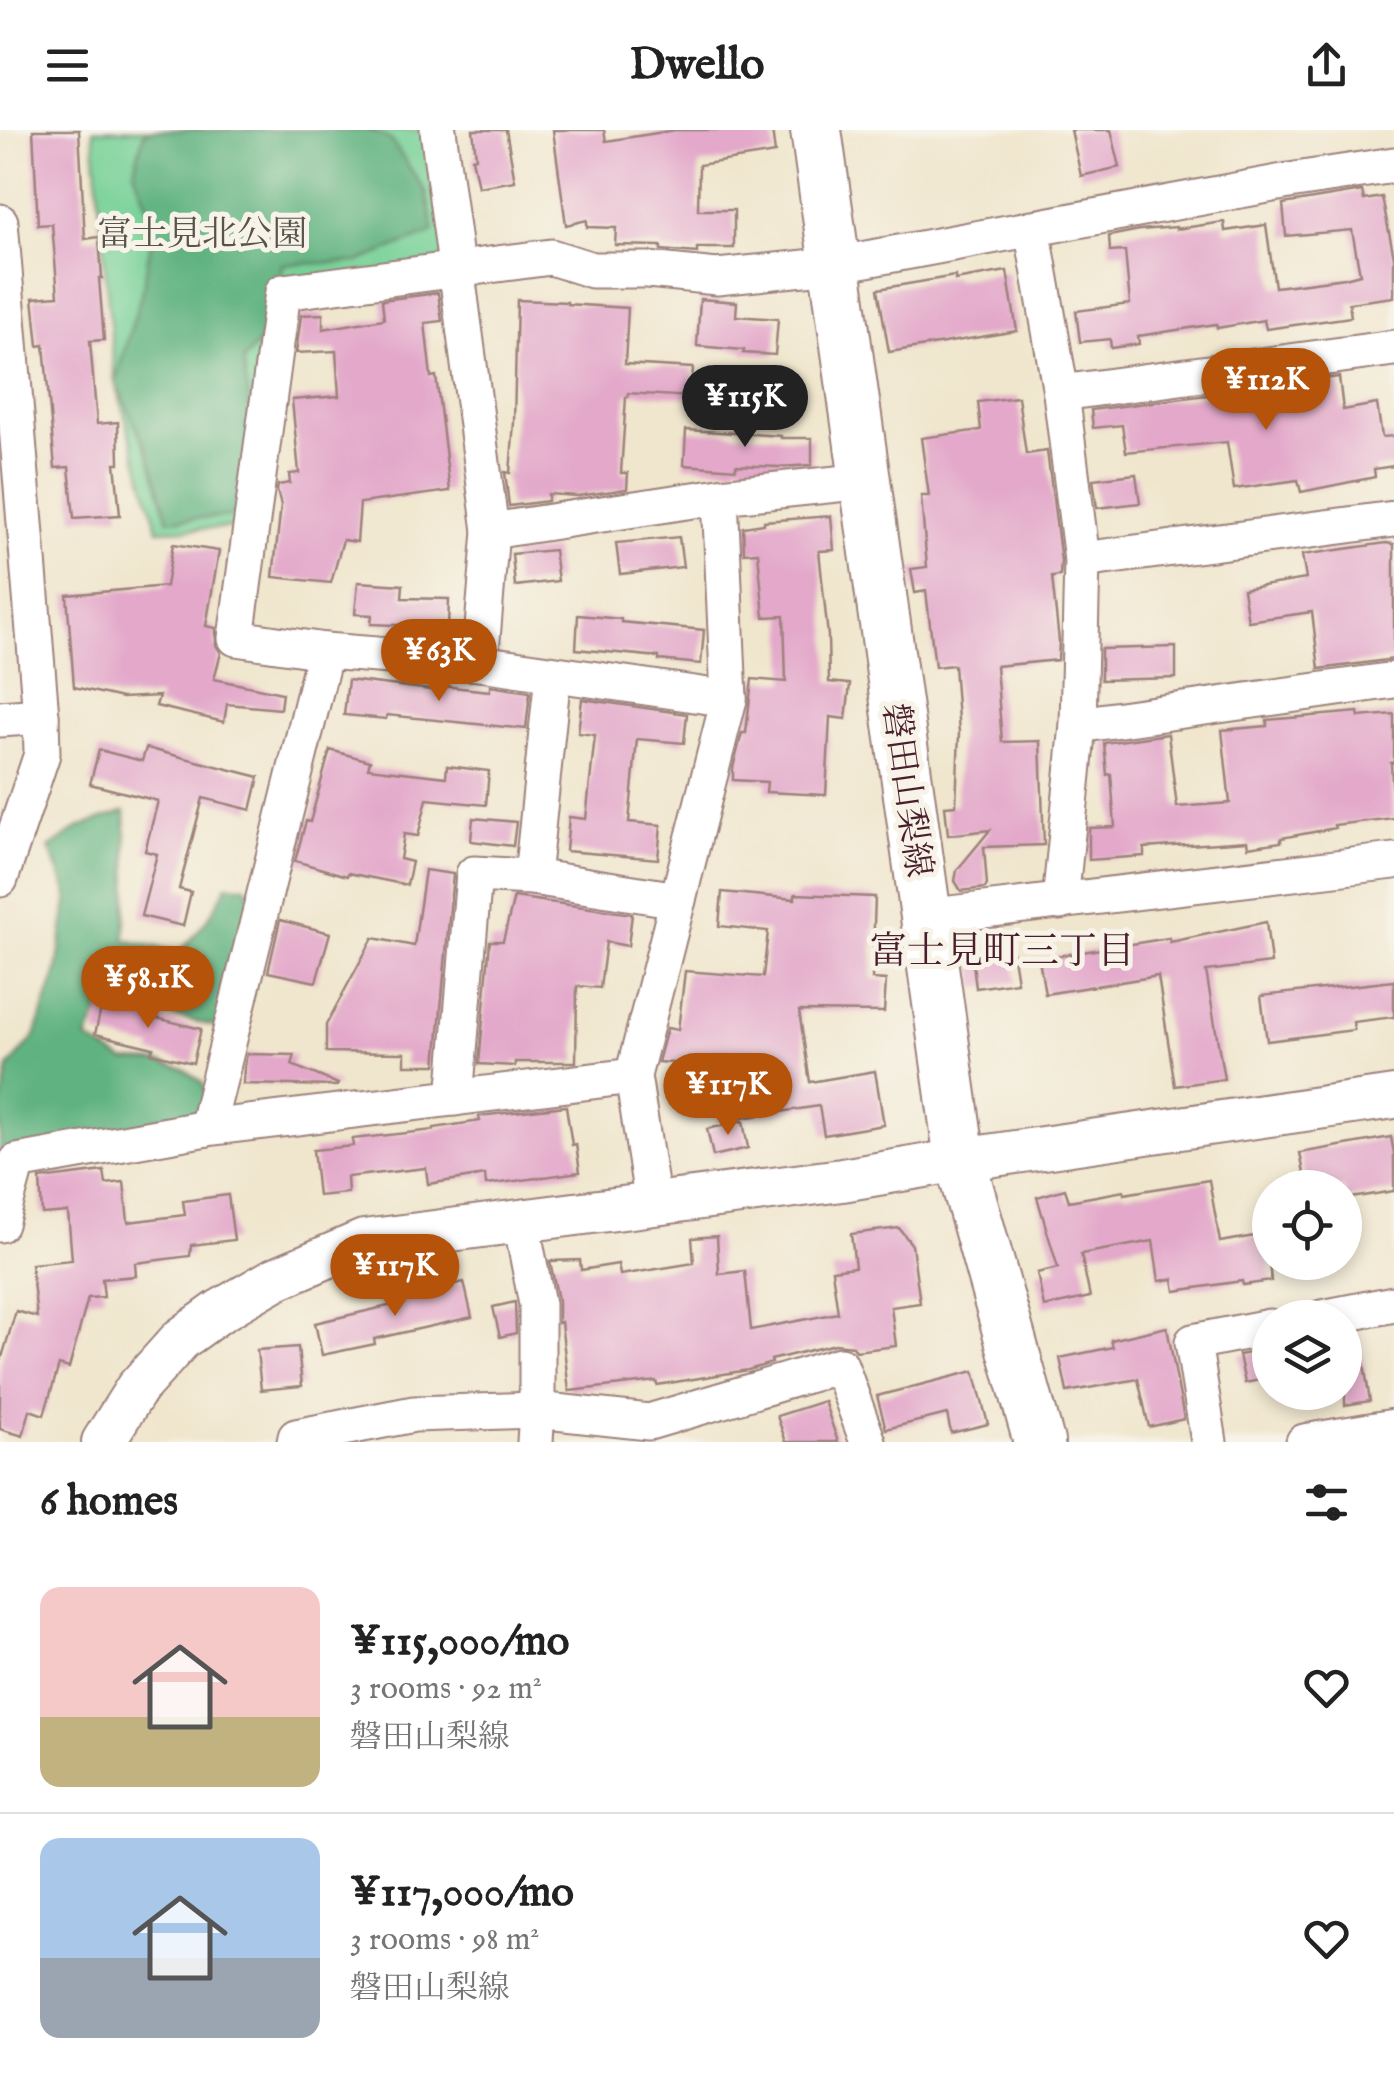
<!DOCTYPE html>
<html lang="en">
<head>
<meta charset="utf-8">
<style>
  :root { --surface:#fff; --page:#f2f2f2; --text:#222; --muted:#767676; --line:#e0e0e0; --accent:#b45309 }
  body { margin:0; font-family:"IM FELL English","Noto Serif JP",serif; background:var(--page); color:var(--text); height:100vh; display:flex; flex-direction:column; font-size:38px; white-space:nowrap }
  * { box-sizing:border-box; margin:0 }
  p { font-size:32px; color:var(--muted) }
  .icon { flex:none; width:55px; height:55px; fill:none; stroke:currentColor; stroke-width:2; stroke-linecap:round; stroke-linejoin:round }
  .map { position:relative; height:1312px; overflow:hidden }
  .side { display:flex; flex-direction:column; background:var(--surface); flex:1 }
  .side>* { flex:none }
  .buttons { position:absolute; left:1252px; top:1040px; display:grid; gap:20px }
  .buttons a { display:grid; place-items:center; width:110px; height:110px; border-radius:50%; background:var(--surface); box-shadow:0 5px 15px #0003; font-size:50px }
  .price { position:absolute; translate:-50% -85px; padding:0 22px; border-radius:35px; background:var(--accent); color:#fff; font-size:32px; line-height:65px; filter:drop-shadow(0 2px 5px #0008) }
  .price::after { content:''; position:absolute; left:50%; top:60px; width:30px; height:22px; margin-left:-15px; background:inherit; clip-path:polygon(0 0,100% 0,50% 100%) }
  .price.active { background:#222; color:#fff }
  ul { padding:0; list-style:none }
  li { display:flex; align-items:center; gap:30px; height:250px; padding:0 40px }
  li+li { border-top:2px solid var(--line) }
  li span { display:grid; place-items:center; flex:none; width:280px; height:200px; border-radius:20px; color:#555 }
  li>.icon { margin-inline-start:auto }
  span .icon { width:120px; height:120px; fill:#fffc; stroke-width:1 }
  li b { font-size:42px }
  h2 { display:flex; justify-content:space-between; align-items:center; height:120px; padding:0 40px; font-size:42px }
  header { display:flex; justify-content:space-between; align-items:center; height:130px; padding:0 40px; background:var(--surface); font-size:45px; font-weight:800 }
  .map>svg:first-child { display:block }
</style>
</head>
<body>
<header><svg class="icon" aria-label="menu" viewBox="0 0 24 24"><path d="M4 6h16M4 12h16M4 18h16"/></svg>Dwello<svg class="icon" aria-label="share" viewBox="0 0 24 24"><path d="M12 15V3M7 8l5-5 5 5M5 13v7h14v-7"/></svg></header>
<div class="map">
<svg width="1394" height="1312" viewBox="0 0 1394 1312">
  <rect width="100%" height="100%" fill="#f7f3e8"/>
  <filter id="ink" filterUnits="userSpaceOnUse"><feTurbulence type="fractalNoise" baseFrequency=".01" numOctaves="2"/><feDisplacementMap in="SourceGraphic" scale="20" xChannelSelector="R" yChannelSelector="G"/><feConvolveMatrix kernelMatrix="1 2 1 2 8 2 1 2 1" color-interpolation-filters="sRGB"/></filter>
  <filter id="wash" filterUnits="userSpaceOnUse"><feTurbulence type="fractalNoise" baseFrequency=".0048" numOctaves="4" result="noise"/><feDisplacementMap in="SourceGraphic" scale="40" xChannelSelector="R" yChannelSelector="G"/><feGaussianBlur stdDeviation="2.25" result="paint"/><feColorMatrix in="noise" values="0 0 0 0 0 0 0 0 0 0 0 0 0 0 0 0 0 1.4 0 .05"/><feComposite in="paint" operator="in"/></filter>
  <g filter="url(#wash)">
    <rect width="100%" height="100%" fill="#f0e6cd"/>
    <path fill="#77d197" stroke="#607861" stroke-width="2.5" d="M93,0H438L456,139L283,162L251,397L158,400L115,252Z"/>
    <g fill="#61b380" stroke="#566956" stroke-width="2.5">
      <path d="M153,0H368L391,10L426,62L434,102L358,132L282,134L279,189L243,231L252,291L257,358L231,386L168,390L149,324L115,252L143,158L154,94L134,41L144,3Z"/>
      <path d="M125,681L128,749L125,810L178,822C200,802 214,782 227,755L246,756L253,771L222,898L104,870L87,909L124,931L158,932L184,939L202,952L212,978L158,1007L0,1022V981L9,937L35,906L57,841L68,764L49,718L79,697Z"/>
    </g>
    <g id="blocks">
      <g fill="#e3a8ca">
        <path d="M33,0H79L85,109L99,107L102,148H99L104,210L90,211L97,294L118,292L119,333H115L120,385L74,388L69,337L55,338L44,215L38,216L33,168L58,166L52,94L38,95Z"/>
        <path d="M473,0H506L515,51L478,57L472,28L476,27Z"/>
        <path d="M553,0H604L606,11L676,0H772L775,23L699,35L698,80H734V118H697V123L661,120V116L615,115L616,98L587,97V90L566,95Z"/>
        <path d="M1071,0H1111L1120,37L1081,46Z"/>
        <path d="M1362,61L1364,70L1382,67L1394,127V167L1349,173L1351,187L1266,199L1264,190L1217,198L1216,194L1138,206L1139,214L1111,218L1110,209L1080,212L1076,181L1130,174L1125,121L1110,122L1109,106L1140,100L1176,97V99L1224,92L1225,101L1266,95L1275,157L1345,148L1360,144L1352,100L1286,106L1283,74Z"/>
        <path d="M1007,141L1017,201L889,222L878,159L955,146V150Z"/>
        <path d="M438,163L442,191L425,193L431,247L436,246L450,361L360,373L357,412L343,410L331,453L273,447L281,375L277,361L278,355L290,353L289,344L299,343L292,270L339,266L336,221L296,223L301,185L323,184V199L384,189L382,170Z"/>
        <path d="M700,169L737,172L736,186L778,189L775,225L743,223L744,220L697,216Z"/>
        <path d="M517,170L567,172V174L628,178L625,234L693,238L691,267L628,263V267H626L621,343H628L627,359L578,366L548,364V371L509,376L505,342L510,343L514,292Z"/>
        <path d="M1339,247L1343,280L1377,274L1382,307L1394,306V336L1374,339L1375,347L1301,362L1298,350L1234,359L1227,312L1126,322L1122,295L1093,298L1091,280L1246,260V264L1291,257V253Z"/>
        <path d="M1018,267L1026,324L1047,321L1061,431L1060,446L1052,447L1059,511L1058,530L996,536L1002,612L1040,611L1044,715L984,717L987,755L985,758L961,761L955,751L957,740L990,700L948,705L945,676L956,675L959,603L954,535L935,537L926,461L915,463L911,439L927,437L921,366H929L921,308L981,300L978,272Z"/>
        <path d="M686,300L781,306V308H812V335L779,337L736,335V339L684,335Z"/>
        <path d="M1136,344L1140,373L1097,378L1093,349Z"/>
        <path d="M831,386L834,420L819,421L828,506L829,552L850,554L846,589L830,587L826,665L766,662L767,652L733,650V638L742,603H746L752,549L786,552L784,486L764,487L758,422L744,423L743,397L764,394V391Z"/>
        <path d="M679,407L683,437L620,444L616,413Z"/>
        <path d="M1386,413L1394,414V529L1319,539L1312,482L1248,491L1243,459L1306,449L1302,425Z"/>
        <path d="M173,414L219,421L206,496L216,498V515L221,523L214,549L282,563L280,579L227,574L224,592L156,576L159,566L122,568L74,557L67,465L166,456Z"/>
        <path d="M554,420L558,451L515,456L512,424Z"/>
        <path d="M358,452L403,455L402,468L449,469L448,497L371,494L372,485L355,484Z"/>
        <path d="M578,485L621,489V492L704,500L701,534L659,530V527L576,519Z"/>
        <path d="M1176,517V548L1101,550V519Z"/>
        <path d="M348,550L432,560L433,555L490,561V556L530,562L526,599L387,585L386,589L344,585Z"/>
        <path d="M582,569L687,584L684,613L637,609L629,692L661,695L658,729L566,721L569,687L586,689L595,605L578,603Z"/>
        <path d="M1358,582L1359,587L1394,584V632L1391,633L1394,688L1334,695L1335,698L1281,708V712L1248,717L1247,711L1144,718V726L1089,730V698L1115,697L1111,644L1107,645L1104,613L1168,604L1177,677L1230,673L1222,600L1267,596V590Z"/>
        <path d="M146,618L259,647L251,680L203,668L179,759L191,762L183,796L141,786L157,724L145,721L158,671L90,654L99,620L142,631Z"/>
        <path d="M330,620L370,631L368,638L446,647L447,636L489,641L486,675L427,669L418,706L404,704L400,729L412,732L407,755L348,743L347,746L295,731L306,691L310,692Z"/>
        <path d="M473,688L516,692L513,716L471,711Z"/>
        <path d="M425,740L453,744L436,935H405V923L326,922V895L373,808L414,816Z"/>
        <path d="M722,762L795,769V764L875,767L872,849L886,850L884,882L799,881L810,952L875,941L884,995L824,1005L819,976L735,989L728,939L704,937V935L658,932L667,898L678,900L685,841L763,847L768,801L719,796Z"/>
        <path d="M514,767L632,784L628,816L606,812L600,858L577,856L576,932H515V936L479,934L490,811H503Z"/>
        <path d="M280,790L330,803L316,852L268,842Z"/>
        <path d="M1266,792L1271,833L1206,841L1224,949L1175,956L1158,846L1045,864L1039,829L1169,808L1170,812Z"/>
        <path d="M1012,820L1017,852L976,858L972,825Z"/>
        <path d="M1394,851V887L1353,892L1354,900L1267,911L1261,866Z"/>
        <path d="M103,870L145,880L144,885L201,899L193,933L151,923L153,918L95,904Z"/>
        <path d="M247,924L295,925L292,935L338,954L337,956L243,954L244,938Z"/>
        <path d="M566,976L572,1015L576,1014L580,1042L486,1055L485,1045L428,1054L426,1038L347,1047L348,1063L318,1066L313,1020L353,1016L352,1009L434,1000V998L480,991L479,986Z"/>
        <path d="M743,991L748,1018L713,1026L707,999Z"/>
        <path d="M1391,1007L1394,1023V1061L1345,1069V1058H1307L1300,1023Z"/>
        <path d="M104,1041L106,1054L124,1052L128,1092L185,1085L183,1071L228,1065L234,1110L191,1115L190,1126L135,1133L136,1146L102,1149L104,1167L88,1168L69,1238L59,1235L44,1285L30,1280L23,1306L0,1299V1234L16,1181L37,1187L31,1134L72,1130L68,1082L42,1084L40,1049Z"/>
        <path d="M1209,1050L1220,1112L1266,1104L1271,1151L1243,1155L1242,1151L1175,1161L1173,1149L1159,1151L1153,1111L1081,1124L1090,1167L1044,1177L1037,1143L1058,1138L1037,1067L1065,1059L1069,1071L1124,1061V1064Z"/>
        <path d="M899,1098L912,1115L920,1173L891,1177L896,1216L856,1221L853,1216L835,1214L771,1230L772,1233L748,1240L657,1255L656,1251L569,1261L561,1192L558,1193V1170L550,1131L580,1130L581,1140L618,1134L620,1145L694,1133L692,1108L717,1106L719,1144L745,1141L751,1200L838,1183L832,1140L855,1137L851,1104Z"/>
        <path d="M464,1152L472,1187L374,1209L375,1214L322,1225L315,1193L397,1174L396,1168Z"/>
        <path d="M515,1172L516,1203L500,1207L493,1177Z"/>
        <path d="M1167,1197L1184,1289L1149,1297L1138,1249L1067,1262L1060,1228L1113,1217L1111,1210Z"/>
        <path d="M1359,1203L1370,1271L1345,1275V1205Z"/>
        <path d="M298,1217L302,1256L261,1260L257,1220Z"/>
        <path d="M1270,1219V1248L1245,1253L1239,1225Z"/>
        <path d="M974,1241L988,1294L951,1303L947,1284L886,1299L877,1266Z"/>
        <path d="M824,1271L838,1312H786L777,1286Z"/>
      </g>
    </g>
  </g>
  <g filter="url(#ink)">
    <use href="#blocks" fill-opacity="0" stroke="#9d827c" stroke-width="2.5"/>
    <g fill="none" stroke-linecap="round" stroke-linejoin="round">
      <g stroke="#9d827c" stroke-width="39">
        <g id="minor">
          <path d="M438,0L491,401L480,533"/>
          <path d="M0,92L41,586L42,624L0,749"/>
          <path d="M1032,98L1061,263L1082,430L1078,595L1060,772"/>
          <path d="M1061,263L1394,218"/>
          <path d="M491,401L720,366"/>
          <path d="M1082,430L1394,389"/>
          <path d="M325,521L236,508L283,162L551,127L592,140H648L717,147L834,135L1289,51L1394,35"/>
          <path d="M553,544L532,747L678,770"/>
          <path d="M0,589L41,586"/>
          <path d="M1078,595L1394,550"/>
          <path d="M925,787L1394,731"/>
          <path d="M455,968L474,744L532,747"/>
          <path d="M207,998L325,521L480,533L729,569"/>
          <path d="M653,1074L633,946L729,569L720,366L866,351"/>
          <path d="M521,1091L537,1174V1280L535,1312"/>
          <path d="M0,1094L17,1032L207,998L633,946"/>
          <path d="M1322,1188L1394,1174"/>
          <path d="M295,1312L296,1307L414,1284L537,1280L649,1292L840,1235L868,1312"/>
          <path d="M1209,1312L1193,1212L1270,1197"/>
          <path d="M1304,1312L1394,1297"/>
        </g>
      </g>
      <g stroke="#9d827c" stroke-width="46">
        <path id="tertiary" d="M103,1312L137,1258L181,1209L220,1181L275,1149L364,1111L842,1050L960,1030L1394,967"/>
      </g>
      <g stroke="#9d827c" stroke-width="54">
        <path id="secondary" d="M816,0L960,1030L1039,1312"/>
      </g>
      <use href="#minor" stroke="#fff" stroke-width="35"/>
      <use href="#tertiary" stroke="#fff" stroke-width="42"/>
      <use href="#secondary" stroke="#fff" stroke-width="50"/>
    </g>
  </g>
  <g text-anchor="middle" stroke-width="10" stroke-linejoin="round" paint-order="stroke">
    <g font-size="35" fill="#58544b" stroke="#f7f3e8">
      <text x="202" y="115">富士見北公園</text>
    </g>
    <g font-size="35" fill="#4a1f2b" stroke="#f7f3e8">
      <text transform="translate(908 660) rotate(82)" y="12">磐田山梨線</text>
    </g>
    <g font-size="38" fill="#4a1f2b" stroke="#f7f3e8">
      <text x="1002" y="833">富士見町三丁目</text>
    </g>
  </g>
</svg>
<div class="buttons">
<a><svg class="icon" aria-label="locate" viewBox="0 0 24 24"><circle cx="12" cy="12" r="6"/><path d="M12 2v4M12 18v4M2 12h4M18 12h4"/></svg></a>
<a><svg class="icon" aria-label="layers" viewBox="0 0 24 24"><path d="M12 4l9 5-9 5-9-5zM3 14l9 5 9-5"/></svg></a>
</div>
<b class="price" style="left:1266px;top:303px">¥112K</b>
<b class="price active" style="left:745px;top:320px">¥115K</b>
<b class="price" style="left:439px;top:574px">¥63K</b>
<b class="price" style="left:148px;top:901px">¥58.1K</b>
<b class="price" style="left:728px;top:1008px">¥117K</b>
<b class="price" style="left:395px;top:1189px">¥117K</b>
</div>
<section class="side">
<h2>6 homes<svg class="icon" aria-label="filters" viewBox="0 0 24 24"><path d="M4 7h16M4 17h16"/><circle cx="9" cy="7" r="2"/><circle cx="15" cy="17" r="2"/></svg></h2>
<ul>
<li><span style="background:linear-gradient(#f6c9c9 65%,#c2b280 0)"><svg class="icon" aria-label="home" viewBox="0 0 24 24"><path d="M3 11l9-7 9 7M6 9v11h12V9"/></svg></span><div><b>¥115,000/mo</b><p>3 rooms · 92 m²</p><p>磐田山梨線</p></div><svg class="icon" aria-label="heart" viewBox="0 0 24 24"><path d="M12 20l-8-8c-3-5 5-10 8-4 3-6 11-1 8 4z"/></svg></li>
<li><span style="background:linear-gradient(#a9c7e8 60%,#9aa5b1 0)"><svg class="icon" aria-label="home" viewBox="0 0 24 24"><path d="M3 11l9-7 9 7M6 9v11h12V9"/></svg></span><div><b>¥117,000/mo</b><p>3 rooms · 98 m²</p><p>磐田山梨線</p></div><svg class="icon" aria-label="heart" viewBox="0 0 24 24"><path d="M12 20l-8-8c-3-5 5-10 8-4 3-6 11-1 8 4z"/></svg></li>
</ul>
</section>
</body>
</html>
